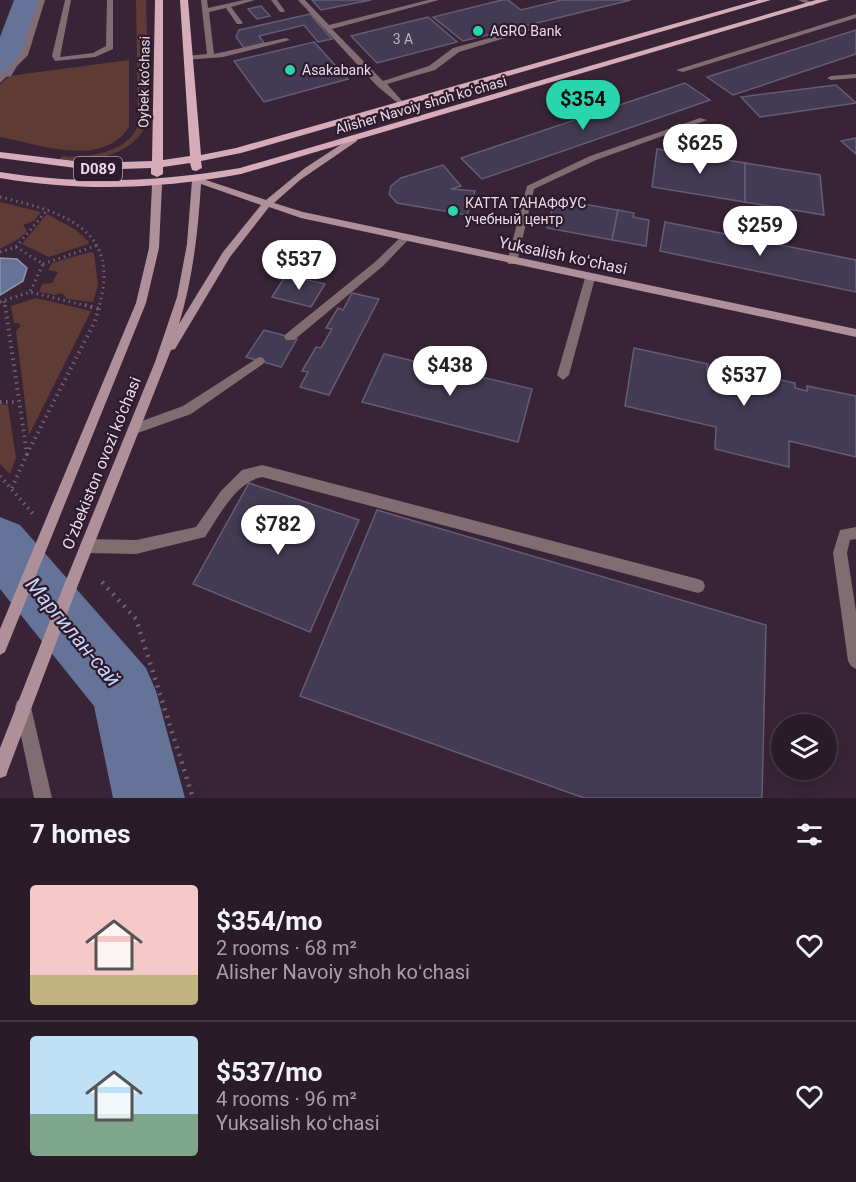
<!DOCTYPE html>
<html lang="en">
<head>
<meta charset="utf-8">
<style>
  :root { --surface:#2a1b28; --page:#322430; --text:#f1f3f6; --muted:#a5a1a8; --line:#463945; --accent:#29d5ac }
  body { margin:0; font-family:Roboto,sans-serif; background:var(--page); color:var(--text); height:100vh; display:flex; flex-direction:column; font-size:22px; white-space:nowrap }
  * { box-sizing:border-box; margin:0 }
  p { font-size:20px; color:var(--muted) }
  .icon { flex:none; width:33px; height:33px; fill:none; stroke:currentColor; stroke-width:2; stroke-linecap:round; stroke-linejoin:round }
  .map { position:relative; height:798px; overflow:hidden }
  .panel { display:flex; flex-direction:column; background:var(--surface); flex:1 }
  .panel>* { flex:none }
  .tools { position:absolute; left:771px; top:714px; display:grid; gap:12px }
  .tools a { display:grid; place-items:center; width:66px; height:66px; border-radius:50%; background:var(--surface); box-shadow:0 3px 15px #0003,0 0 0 2px var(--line); font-size:30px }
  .price { position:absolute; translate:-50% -51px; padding:0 14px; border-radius:21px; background:#fff; color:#222; font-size:20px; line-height:39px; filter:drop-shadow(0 2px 3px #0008) }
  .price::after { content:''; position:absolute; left:50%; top:36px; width:18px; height:14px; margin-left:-9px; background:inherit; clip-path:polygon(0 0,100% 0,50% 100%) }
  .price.selected { background:var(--accent); color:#111 }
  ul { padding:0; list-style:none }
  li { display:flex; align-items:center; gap:18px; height:150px; padding:0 30px }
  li+li { border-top:2px solid var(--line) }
  li span { display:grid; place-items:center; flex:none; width:168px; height:120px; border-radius:6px; color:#555 }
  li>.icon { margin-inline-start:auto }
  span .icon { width:72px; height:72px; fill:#fffc; stroke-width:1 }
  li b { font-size:26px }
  h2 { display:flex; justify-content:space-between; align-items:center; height:72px; padding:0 30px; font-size:26px }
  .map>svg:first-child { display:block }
</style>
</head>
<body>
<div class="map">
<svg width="856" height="798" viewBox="0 0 856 798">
  <rect width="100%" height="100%" fill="#382436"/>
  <g fill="#5e3b34">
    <path d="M136,0H146L149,112L138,114Z"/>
    <path d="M129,60V127C102,169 38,144 0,137V85L9,76Z"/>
    <path d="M148,118C140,154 91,164 59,160L62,156C88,159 136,151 139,119Z"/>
    <path d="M0,202L41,212L34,221L23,225L27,231C19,241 11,242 0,249Z"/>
    <path d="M47,214L76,230L89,242L88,244L49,257L22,244Z"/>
    <path d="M90,252L94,253L98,285L93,302L67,299L62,293L55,295L39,292L42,284L52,283L58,272L48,270L52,263Z"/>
    <path d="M36,298L91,311L29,435L16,331L20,327L19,323H14L11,306Z"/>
    <path d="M0,404L8,405L16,458L10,474L0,464Z"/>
  </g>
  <path fill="#647397" stroke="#8c92af" stroke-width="1.5" d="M0,258L17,259L27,268L23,281L0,295Z"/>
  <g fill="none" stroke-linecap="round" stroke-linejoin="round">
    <g fill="#647397" fill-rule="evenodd">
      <path d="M14,0H42L23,56L11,76L0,78V37Z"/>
      <path d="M0,517L20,525L146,668L156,691L185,798H113L94,706L0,589Z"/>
    </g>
  </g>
  <g fill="#423b53" stroke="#645d77" stroke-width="1.5">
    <path d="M312,0H371L321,10Z"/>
    <path d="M502,0H508L521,10L562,0H631L463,41L433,17Z"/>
    <path d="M261,6L270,16L257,19L248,9Z"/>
    <path d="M310,14L332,39L318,42L304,25L259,36L264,43L244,48L236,37L239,30Z"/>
    <path d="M428,17L457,42L377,63L351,36Z"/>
    <path d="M856,30V54L733,95L707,77Z"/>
    <path d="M314,42L348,79L264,102L234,61Z"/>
    <path d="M685,83L710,100L482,179L461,158Z"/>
    <path d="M836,85L856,103L760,117L741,97Z"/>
    <path d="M856,138V154L841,141Z"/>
    <path d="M657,149L745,163V202L652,187Z"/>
    <path d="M745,163L820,175L824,215L745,202Z"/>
    <path d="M443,165L461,186L451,189L475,191L467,215L397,203L389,194L391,186L401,178Z"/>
    <path d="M555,199L618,210L612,240L547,228Z"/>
    <path d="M618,210L634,213L633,217L649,220L646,246L612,240Z"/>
    <path d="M665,222L856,260V292L660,251Z"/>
    <path d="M286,275L325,284L311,307L272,297Z"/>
    <path d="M352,293L379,299L329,395L300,387L308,372L302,371L316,347L321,348L332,329L326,328L338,308L343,310Z"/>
    <path d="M264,330L297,339L281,367L246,357Z"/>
    <path d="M634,348L708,364L707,370L719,373L720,367L795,383V388L807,391V386L856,396V457L789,441V467L715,449L716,427L625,406Z"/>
    <path d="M384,354L532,389L518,442L362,402Z"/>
    <path d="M249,483L359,520L310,632L193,584Z"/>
    <path d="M377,510L766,625L762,798H584L300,696Z"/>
  </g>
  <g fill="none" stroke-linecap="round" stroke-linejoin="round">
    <g stroke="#726070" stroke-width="3" stroke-dasharray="1.5 4" stroke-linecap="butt">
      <path d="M0,197C62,212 122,228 99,307"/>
      <path d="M16,247L48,209"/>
      <path d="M0,252L16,247L43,264L30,292"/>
      <path d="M43,264L98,245"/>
      <path d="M4,301L5,307"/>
      <path d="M0,302L30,292L91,307"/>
    </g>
    <g stroke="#726070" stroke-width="4" stroke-dasharray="1.5 4.5" stroke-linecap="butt">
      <path d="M5,305L27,454L95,321L100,305"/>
      <path d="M85,305L99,309"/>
      <path d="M0,402H17"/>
      <path d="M0,476L34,515"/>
      <path d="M12,488L27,454"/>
    </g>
    <path stroke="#726070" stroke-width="4.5" stroke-dasharray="2 6" stroke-linecap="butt" d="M102,582L136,619L193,798"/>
    <g fill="#806c71" fill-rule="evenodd">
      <path d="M39,0H45L28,55L0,83V76L20,54Z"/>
      <path d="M65,0H71L60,57L93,53L106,46L107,0H113V49L95,57L55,61L52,56Z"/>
      <path d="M201,0H207L208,8L244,0H255L231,7L243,23L241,24H237L226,8L209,12L214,54L286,38L290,40L223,57L186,60V56L207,54Z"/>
      <path d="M271,0H277L285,11L284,12H280Z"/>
      <path d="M298,0H305L329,25L428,0H439L332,29L383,81L429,66L453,48L527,28L531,30L459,52L435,70L387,84L404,103L400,105L377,86Z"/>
      <path d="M856,14V18L683,72L676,70Z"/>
      <path d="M700,118L707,120L596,160L534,189L517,262L516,264H508L507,262L527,186L590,156Z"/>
      <path d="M405,235L408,236V240L383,266L294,340H286L284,337L286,334L375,262L402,236Z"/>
      <path d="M590,274L595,278L569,375L563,380L557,375L585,278Z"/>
      <path d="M259,357L263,358L265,361L263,364L191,414L135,434L131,433L129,429L131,425L183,406Z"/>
      <path d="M262,465L698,579L703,581L705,586L703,591L698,593L262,477C236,482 219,516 205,537L136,554L87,553L82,551L80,546L82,541L87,539L136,540L196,527L221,491L242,470Z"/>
      <path d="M856,527V539L850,540L847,553L856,611V669L851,666L848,661L833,553L840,530Z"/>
      <path d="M23,699L29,701L31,707L52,798H34L15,707L17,701Z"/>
    </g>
    <g fill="#806c71" fill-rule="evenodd">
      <path d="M798,0H807L815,4L812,6Z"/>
      <path d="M856,74V78L831,80L827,78L831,76Z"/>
    </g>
    <g fill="#b09098" fill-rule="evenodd">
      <path d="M354,136L357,137V141L300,180L274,203L303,212L856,329V337L301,218L269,207L230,257L175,349L171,350L78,585L8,770L6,776L0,778V748L64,585L155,362L177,297L187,244L192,180L194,178H200L266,200L305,168ZM201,184L261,205L223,252L179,324C193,278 198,232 201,184Z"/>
      <path d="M157,182L162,185L159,248L146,303L5,652L0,655V629L136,303L149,248L152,185Z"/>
    </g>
    <g fill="#d5acb7" fill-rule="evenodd">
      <path d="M155,0H163V160L190,156L180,0H188L201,155L236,148L758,0H771L241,153L201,161L202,168L196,171L192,170L190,163L163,167V174L157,177L151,174V168L91,170L0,158V152L91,163L152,161Z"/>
      <path d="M816,0H829L241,174C160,189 82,192 0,178V172C81,185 159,182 240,168Z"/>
    </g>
  </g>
  <g fill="#29d5ac" stroke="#2d1a2c" stroke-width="2">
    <circle cx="478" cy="31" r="6"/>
    <circle cx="290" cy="70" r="6"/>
    <circle cx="453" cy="211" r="6"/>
  </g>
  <g text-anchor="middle" stroke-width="4.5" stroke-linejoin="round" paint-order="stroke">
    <g font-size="14" fill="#e8dbe6" stroke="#2d1a2c" text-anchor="start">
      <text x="490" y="36">AGRO Bank</text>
      <text x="302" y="75">Asakabank</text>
      <text x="465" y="208">КАТТА ТАНАФФУС<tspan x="465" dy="16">учебный центр</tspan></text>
    </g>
    <g font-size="14" fill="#beb3c1">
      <text x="403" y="44">3 A</text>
    </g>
    <g font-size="14" fill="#e8dbe6" stroke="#2d1a2c">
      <text transform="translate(144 82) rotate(-89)" y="5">Oybek ko‘chasi</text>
      <text transform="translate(421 105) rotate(-16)" y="5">Alisher Navoiy shoh koʻchasi</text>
    </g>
    <rect fill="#2d1a2c" stroke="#b0a1ae" stroke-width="1.5" x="74" y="157" width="48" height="24" rx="4.5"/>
    <g font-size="15" font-weight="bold" fill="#e8dbe6">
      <text x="98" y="174">D089</text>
    </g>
    <g font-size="16" fill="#e8dbe6" stroke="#2d1a2c">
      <text transform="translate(563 255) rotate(12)" y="6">Yuksalish koʻchasi</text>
      <text transform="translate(101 463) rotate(-68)" y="6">O'zbekiston ovozi ko'chasi</text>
    </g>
    <g font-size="21" font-style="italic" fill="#c5d5f9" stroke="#2d1a2c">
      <text transform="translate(73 632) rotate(50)" y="7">Маргилан-сай</text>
    </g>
  </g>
</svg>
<div class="tools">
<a><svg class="icon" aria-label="layers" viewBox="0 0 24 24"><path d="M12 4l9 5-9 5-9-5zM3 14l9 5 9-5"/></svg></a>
</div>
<b class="price selected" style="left:583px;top:131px">$354</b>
<b class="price" style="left:700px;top:175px">$625</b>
<b class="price" style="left:760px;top:257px">$259</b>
<b class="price" style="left:299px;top:291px">$537</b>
<b class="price" style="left:450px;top:397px">$438</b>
<b class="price" style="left:744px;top:407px">$537</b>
<b class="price" style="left:278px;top:556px">$782</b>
</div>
<section class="panel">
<h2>7 homes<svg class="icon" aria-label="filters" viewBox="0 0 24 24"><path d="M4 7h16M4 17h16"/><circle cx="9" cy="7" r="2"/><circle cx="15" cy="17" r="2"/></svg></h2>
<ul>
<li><span style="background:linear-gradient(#f6c9c9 75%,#c2b280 0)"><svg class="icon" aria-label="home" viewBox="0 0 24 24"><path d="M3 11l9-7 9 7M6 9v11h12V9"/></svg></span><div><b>$354/mo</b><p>2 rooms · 68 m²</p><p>Alisher Navoiy shoh koʻchasi</p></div><svg class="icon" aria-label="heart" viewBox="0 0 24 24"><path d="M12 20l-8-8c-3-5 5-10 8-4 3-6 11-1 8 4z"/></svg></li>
<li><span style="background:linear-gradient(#bfe0f5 65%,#7fa58c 0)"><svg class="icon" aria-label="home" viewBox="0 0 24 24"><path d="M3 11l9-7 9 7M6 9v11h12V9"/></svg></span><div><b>$537/mo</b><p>4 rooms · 96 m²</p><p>Yuksalish koʻchasi</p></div><svg class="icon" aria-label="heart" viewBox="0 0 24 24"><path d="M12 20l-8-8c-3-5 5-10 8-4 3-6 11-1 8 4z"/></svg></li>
</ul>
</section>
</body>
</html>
